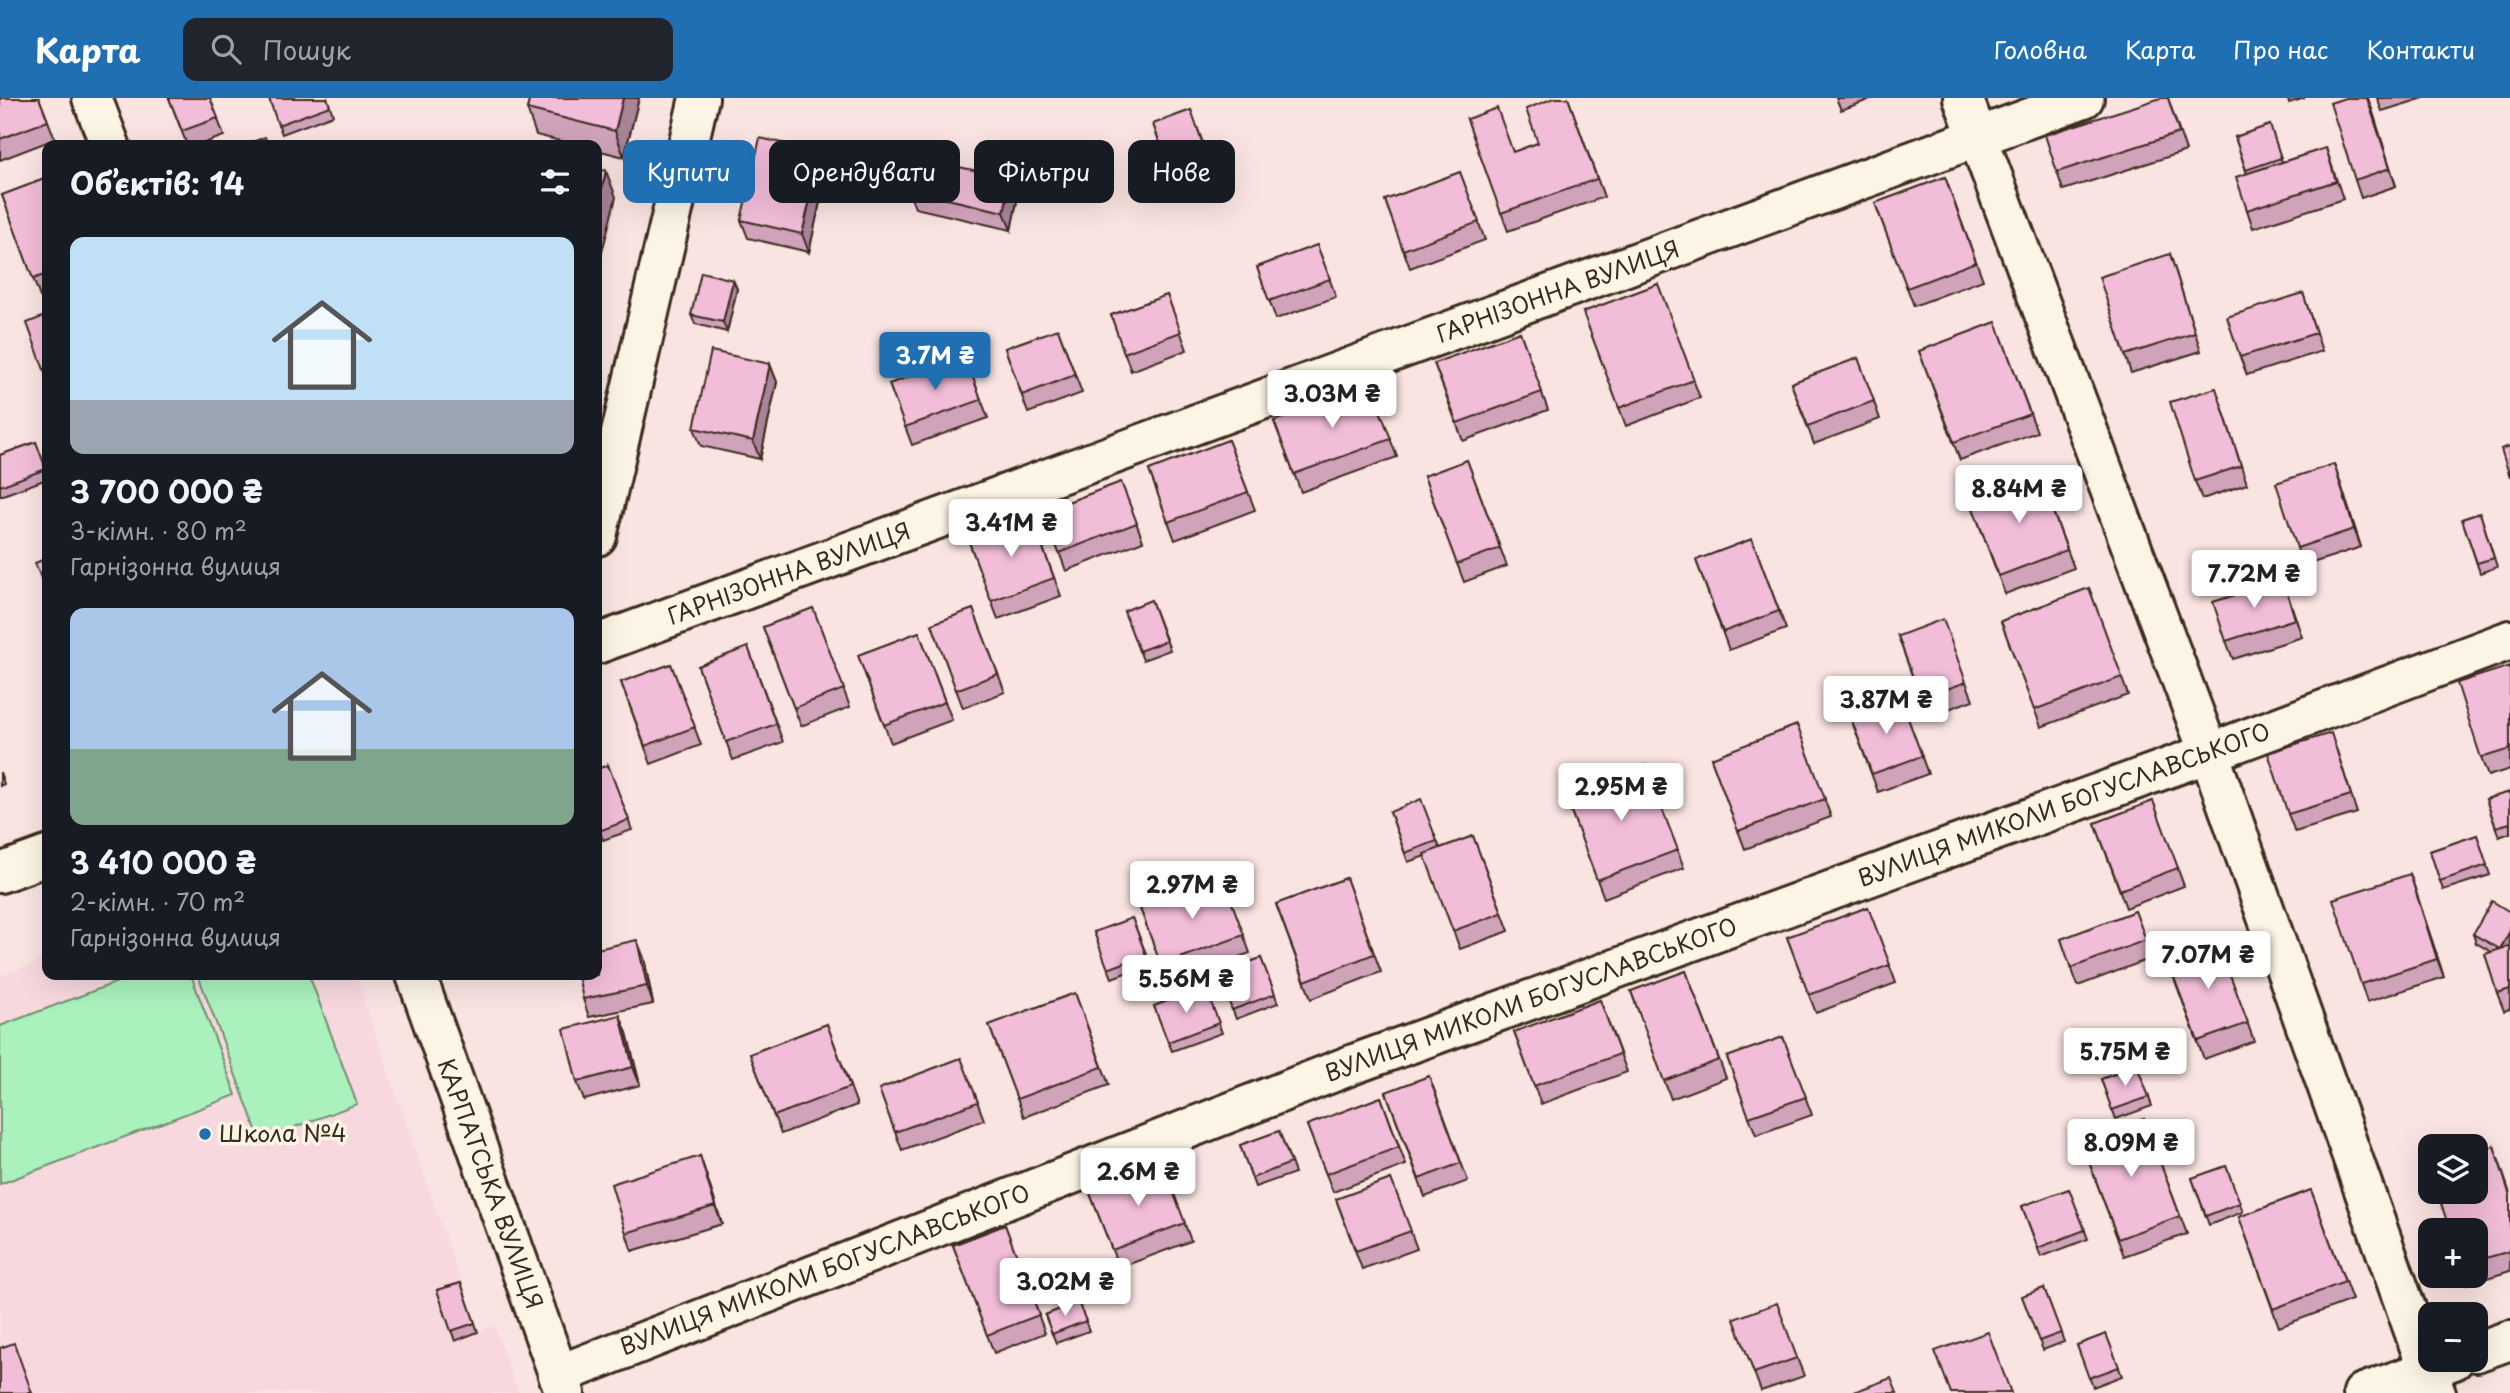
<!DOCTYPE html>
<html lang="uk">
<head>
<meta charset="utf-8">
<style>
  :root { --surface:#171b24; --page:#20242c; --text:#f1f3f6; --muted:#9ea1a6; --accent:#1f6fb2 }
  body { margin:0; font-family:"Playpen Sans",sans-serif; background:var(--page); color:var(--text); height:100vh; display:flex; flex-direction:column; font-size:26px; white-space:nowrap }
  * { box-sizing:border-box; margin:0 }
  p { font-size:23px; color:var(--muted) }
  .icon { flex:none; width:38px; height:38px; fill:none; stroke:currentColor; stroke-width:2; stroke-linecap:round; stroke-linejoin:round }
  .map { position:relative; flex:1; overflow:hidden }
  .sheet { position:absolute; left:42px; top:42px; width:560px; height:840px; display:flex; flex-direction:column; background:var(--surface); border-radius:14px; box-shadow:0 7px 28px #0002 }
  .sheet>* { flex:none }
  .hud { position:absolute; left:623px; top:42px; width:665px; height:63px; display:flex; gap:14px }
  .fabs { position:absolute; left:2418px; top:1036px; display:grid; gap:14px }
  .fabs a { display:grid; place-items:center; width:70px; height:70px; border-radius:14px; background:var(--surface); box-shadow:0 7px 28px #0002; font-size:35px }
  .price { position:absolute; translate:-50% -60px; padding:0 16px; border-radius:7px; background:#fff; color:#222; font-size:23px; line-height:46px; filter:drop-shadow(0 2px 4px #0008) }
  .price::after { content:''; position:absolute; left:50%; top:42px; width:21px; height:16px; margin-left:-10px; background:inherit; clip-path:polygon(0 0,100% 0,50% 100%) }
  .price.selected { background:var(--accent); color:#fff }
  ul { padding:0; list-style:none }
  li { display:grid; align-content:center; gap:14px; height:371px; padding:0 28px }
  li span { display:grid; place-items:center; height:217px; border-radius:14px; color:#555 }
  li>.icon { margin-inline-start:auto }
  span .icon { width:126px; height:126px; fill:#fffc; stroke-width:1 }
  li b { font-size:30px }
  h2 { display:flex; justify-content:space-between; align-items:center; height:84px; padding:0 28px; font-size:30px }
  .chip { padding:0 24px; border-radius:14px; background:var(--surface); box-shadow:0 7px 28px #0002; font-size:24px; line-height:63px }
  .chip.selected { background:var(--accent); color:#fff }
  header { display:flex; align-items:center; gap:42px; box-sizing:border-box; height:98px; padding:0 35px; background:var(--accent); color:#fff }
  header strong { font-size:33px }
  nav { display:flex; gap:38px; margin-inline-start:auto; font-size:24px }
  .search { width:490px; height:63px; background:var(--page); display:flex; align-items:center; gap:18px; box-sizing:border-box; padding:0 24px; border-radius:14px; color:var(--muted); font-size:26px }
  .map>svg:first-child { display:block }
</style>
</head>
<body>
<header>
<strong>Карта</strong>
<div class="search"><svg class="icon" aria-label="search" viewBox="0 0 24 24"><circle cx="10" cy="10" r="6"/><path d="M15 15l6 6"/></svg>Пошук</div>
<nav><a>Головна</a><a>Карта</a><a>Про нас</a><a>Контакти</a></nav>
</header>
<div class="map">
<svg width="2510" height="1295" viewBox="0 0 2510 1295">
  <rect width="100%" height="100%" fill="#f9e4e1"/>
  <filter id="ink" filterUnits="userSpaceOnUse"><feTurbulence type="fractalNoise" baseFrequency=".0143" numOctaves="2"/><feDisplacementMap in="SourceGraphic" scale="14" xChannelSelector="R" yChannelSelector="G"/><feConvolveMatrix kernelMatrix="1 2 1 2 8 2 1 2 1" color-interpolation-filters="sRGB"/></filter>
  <g filter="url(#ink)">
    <path fill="#f7d8df" d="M47,860V877H355L478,1234L494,1228L518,1295H0V878Z"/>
    <g fill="#aaf1be" stroke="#728e6e" stroke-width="2">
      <path d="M136,877H191L236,997L0,1086V928Z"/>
      <path d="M198,877H309L357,1006L260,1042Z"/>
    </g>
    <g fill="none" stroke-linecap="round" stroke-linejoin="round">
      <g stroke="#3b2a1e" stroke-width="44">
        <g id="minor">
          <path d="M92,0L110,47"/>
          <path d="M1963,0L2209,655L2436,1295"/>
          <path d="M597,438L699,0"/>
          <path d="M597,546L2084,0"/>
          <path d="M0,775L47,758"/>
          <path d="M416,877L565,1295"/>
          <path d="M2476,1254L2510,1242"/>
          <path d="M558,1277L1354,966L2209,655L2510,542"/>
          <path d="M2363,1295L2454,1262"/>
        </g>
      </g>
      <use href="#minor" stroke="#fcf5e5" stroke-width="38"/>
    </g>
    <g fill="#d0a3bb" stroke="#3b2a1e" stroke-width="2">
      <path d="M0,0H39L55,41L0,62Z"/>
      <path d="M169,0H210L224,38L199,47H187Z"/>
      <path d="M269,0H327L333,17L282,36Z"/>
      <path d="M530,0H639L624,59L597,52V47H576L536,37L527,11Z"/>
      <path d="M1568,0L1604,99L1508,133L1467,21L1513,54L1538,45Z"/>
      <path d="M1836,0H1874L1841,12Z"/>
      <path d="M2168,0L2186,53L2063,92L2057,74Z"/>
      <path d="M2287,0H2305L2289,5Z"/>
      <path d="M2368,0L2396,88L2361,100L2355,82Z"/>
      <path d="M2377,0H2424L2382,13Z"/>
      <path d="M1191,12L1213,73L1175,87L1153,26Z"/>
      <path d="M2270,27L2282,64L2326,50L2343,101L2253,130L2247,112V76L2235,39Z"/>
      <path d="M821,54L827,72L809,154L748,140L741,122Z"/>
      <path d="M1460,74L1485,142L1410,170L1385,102Z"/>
      <path d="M1945,79L1983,182L1914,208L1875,105Z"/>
      <path d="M47,80V197L40,199L2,97Z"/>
      <path d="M1011,80L1018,98L1011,132L915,110L908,92Z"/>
      <path d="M1317,147L1336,199L1276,221L1257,169Z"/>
      <path d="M2170,156L2201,253L2131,275L2125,257Z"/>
      <path d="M733,182L737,191L727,234L695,226L691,217Z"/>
      <path d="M1658,186L1700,300L1626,328L1583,214Z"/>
      <path d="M2303,195L2322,253L2247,277L2240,259Z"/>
      <path d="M1167,197L1187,252L1131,273L1111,217Z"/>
      <path d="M1996,224L2037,334L1960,362L1919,253Z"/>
      <path d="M1058,231L1082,295L1028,315L1005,250Z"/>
      <path d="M1520,234L1548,312L1463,343L1434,265Z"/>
      <path d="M965,258L988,320L912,347L889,286Z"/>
      <path d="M1858,260L1880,321L1814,346L1791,285Z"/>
      <path d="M770,266L777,284L760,361L701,348L694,330Z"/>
      <path d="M1370,287L1397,359L1301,394L1274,323Z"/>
      <path d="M2222,308L2247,386L2202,401L2195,383Z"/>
      <path d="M1228,342L1255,412L1175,442L1149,372Z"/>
      <path d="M36,344L47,376V381L0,398V357Z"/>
      <path d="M1467,362L1507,468L1464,484L1424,378Z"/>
      <path d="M2039,376L2074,470L2005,496L1970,402Z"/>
      <path d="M1121,384L1143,443L1066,473L1044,413Z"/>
      <path d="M2340,384L2361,449L2303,468L2297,450Z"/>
      <path d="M2480,415L2497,469L2480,475L2462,421Z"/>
      <path d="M1031,418L1061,498L998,521L968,441Z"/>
      <path d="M1752,441L1786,531L1729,552L1696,462Z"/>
      <path d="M2089,490L2128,597L2041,629L2001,523Z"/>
      <path d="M2289,500L2302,539L2233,561L2226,543Z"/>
      <path d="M1151,502L1170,552L1143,562L1124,513Z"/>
      <path d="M813,510L850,609L801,628L763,529Z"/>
      <path d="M973,511L1005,594L963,610L932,526Z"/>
      <path d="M919,534L952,622L891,645L858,557Z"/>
      <path d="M1898,538L1966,584L1973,602L1927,619Z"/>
      <path d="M748,549L783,644L733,662L698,568Z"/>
      <path d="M671,566L701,647L651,666L621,584Z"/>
      <path d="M2510,568V671L2488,678L2481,660Z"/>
      <path d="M1900,599L1928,676L1878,694L1850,618Z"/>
      <path d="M1797,627L1831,719L1745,751L1711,660Z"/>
      <path d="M2337,653L2357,715L2295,734L2288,716Z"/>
      <path d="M608,667L632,732L603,742L597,726Z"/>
      <path d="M1645,667L1684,770L1604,800L1565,697Z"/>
      <path d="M0,674L4,686L0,688Z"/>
      <path d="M2510,694V735L2499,739L2486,701Z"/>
      <path d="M2153,703L2184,788L2126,810L2095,725Z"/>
      <path d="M1390,714L1437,743L1440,750L1473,738L1509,833L1460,851L1425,758L1408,764Z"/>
      <path d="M2477,737L2490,777L2443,792L2430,753Z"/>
      <path d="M2410,776L2444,879L2367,904L2361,886Z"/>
      <path d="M1222,779L1250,855L1168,885L1140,810Z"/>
      <path d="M1346,780L1381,874L1311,901L1276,806Z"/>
      <path d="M1868,809L1896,885L1816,915L1787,839Z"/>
      <path d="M2135,813L2152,860L2078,888L2061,841Z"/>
      <path d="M2510,814V911L2504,913L2497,895L2492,854L2476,845L2473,836Z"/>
      <path d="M1132,820L1150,866L1112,880L1094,834Z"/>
      <path d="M2217,842L2254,943L2204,961L2167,861Z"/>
      <path d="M644,860L653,906L589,919L583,901Z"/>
      <path d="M1261,860L1278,905L1236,921L1219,875Z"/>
      <path d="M1686,873L1726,980L1671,1001L1631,893Z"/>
      <path d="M1205,889L1222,935L1172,953L1154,908Z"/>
      <path d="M1075,895L1109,987L1024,1019L989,927Z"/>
      <path d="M1600,902L1627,974L1541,1006L1514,934Z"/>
      <path d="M827,926L857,1007L781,1036L750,956Z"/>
      <path d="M627,935L640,987L584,1002L577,984Z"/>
      <path d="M1783,939L1812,1017L1756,1037L1727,959Z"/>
      <path d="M961,960L984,1022L902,1052L879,991Z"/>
      <path d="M2137,968L2152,1008L2116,1021L2101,981Z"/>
      <path d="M1429,978L1468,1083L1425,1099L1386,994Z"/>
      <path d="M1381,999L1406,1067L1333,1094L1307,1027Z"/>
      <path d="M2144,1021L2187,1136L2124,1158L2082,1045Z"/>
      <path d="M1279,1033L1295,1075L1255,1089L1240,1047Z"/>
      <path d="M2494,1048L2510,1096V1173L2468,1186L2465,1178H2476V1132Z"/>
      <path d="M700,1058L722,1126L632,1153L626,1135Z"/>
      <path d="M1163,1067L1191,1143L1119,1170L1090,1095Z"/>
      <path d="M2226,1068L2243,1114L2209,1127L2192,1080Z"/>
      <path d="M1391,1081L1417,1151L1362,1171L1336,1101Z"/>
      <path d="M2069,1091L2088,1141L2041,1159L2022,1108Z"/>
      <path d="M2311,1092L2352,1202L2279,1229L2239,1119Z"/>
      <path d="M1005,1127L1045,1235L994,1255L953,1147Z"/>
      <path d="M461,1185L478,1234L455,1243L437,1192Z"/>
      <path d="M2044,1190L2064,1244L2043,1252L2022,1198Z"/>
      <path d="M1078,1204L1089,1233L1056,1245L1045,1217Z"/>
      <path d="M1734,1221L1797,1260L1804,1278L1761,1293Z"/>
      <path d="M2106,1236L2122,1278L2093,1289L2077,1247Z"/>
    </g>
    <g fill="#a98498" stroke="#3b2a1e" stroke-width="2">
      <path d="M623,0H639L624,59L615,33Z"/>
      <path d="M2367,0L2372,11L2396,88L2390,70Z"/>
      <path d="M821,54L827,72L809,154L802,136Z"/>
      <path d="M606,73L616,99L597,174V110Z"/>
      <path d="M1011,80L1018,98L1011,132L1004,114Z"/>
      <path d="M733,182L737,191L727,234L723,224Z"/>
      <path d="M770,266L777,284L760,361L753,343Z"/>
      <path d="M2334,366L2340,384L2361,449L2354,431Z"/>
      <path d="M2410,776L2416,794L2444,879L2437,861Z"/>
      <path d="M2510,833V848L2500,851Z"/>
      <path d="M637,842L644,860L653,906L647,888Z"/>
      <path d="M620,917L627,935L640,987L633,969Z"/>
      <path d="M700,1058L706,1076L722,1126L715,1108Z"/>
    </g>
    <g fill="#f2bdd9" stroke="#3b2a1e" stroke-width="2">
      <path d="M0,0H39L48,23L0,41Z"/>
      <path d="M169,0H210L218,20L182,33Z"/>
      <path d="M269,0H327L330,8L278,27Z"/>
      <path d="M530,0H623L615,33L527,11Z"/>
      <path d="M1554,0H1568L1597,81L1501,115L1467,21L1497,10L1513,54L1538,45L1526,11Z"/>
      <path d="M2161,0H2168L2179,35L2057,74L2045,37Z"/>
      <path d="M2345,0H2367L2390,70L2355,82L2330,5Z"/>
      <path d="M1191,12L1209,64L1172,78L1153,26Z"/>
      <path d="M2270,27L2281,60L2246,72L2235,39Z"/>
      <path d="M265,39L268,47H245Z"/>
      <path d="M760,40L821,54L802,136L741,122Z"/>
      <path d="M2326,50L2336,83L2247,112L2236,79Z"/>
      <path d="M916,60L1011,80L1004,114L908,92Z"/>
      <path d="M597,71L606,73L597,110Z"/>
      <path d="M1460,74L1479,124L1403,152L1385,102Z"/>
      <path d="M1945,79L1976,164L1907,190L1875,105Z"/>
      <path d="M47,80V176L33,181L2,97Z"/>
      <path d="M1317,147L1330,181L1269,203L1257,169Z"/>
      <path d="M2170,156L2195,235L2125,257L2099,179Z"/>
      <path d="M701,174L733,182L723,224L691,217Z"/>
      <path d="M1658,186L1694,282L1619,310L1583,214Z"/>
      <path d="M2303,195L2316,235L2240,259L2227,219Z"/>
      <path d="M1167,197L1181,234L1124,255L1111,217Z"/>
      <path d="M47,217V280L27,225Z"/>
      <path d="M1996,224L2030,316L1954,344L1919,253Z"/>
      <path d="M1058,231L1075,277L1022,297L1005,250Z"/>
      <path d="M1520,234L1542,294L1457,325L1434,265Z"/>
      <path d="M711,253L770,266L753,343L694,330Z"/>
      <path d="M965,258L981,302L905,329L889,286Z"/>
      <path d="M1858,260L1874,303L1808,328L1791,285Z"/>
      <path d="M1370,287L1391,341L1294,376L1274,323Z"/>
      <path d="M2216,290L2241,368L2195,383L2170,304Z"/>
      <path d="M1228,342L1248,394L1168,424L1149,372Z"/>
      <path d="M36,344L46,371L0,388V357Z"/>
      <path d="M2510,348V379L2501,351Z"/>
      <path d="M1467,362L1500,450L1457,466L1424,378Z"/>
      <path d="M2334,366L2354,431L2297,450L2276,385Z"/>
      <path d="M2039,376L2067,452L1999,478L1970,402Z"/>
      <path d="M1121,384L1137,425L1059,455L1044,413Z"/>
      <path d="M2480,415L2494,460L2477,465L2462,421Z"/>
      <path d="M1031,418L1054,480L991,503L968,441Z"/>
      <path d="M1752,441L1779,513L1723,534L1696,462Z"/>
      <path d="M47,460V489L45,490L35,465Z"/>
      <path d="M2283,482L2295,521L2226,543L2213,504Z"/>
      <path d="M2089,490L2122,579L2034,612L2001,523Z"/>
      <path d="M1151,502L1166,543L1139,553L1124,513Z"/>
      <path d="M813,510L844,591L794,610L763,529Z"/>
      <path d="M973,511L998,576L956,592L932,526Z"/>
      <path d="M1943,521L1966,584L1921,601L1898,538Z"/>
      <path d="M919,534L945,604L884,627L858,557Z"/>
      <path d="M748,549L776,626L726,644L698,568Z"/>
      <path d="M671,566L695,629L645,648L621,584Z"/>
      <path d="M2510,568V651L2481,660L2457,585Z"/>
      <path d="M1900,599L1922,658L1872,676L1850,618Z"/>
      <path d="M1797,627L1825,701L1738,733L1711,660Z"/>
      <path d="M2331,635L2351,697L2288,716L2268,655Z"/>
      <path d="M608,667L629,722L599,733L597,726V671Z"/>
      <path d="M1645,667L1678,752L1597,782L1565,697Z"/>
      <path d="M2510,694V725L2496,729L2486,701Z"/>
      <path d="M1421,701L1437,743L1405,755L1390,714Z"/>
      <path d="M2153,703L2178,770L2120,792L2095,725Z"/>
      <path d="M2477,737L2487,767L2440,783L2430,753Z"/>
      <path d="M1473,738L1502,815L1453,833L1424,756Z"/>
      <path d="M2410,776L2437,861L2361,886L2333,801Z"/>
      <path d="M1222,779L1244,837L1161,867L1140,810Z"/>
      <path d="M1346,780L1374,856L1305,883L1276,806Z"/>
      <path d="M2492,803L2510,814V833L2500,851L2473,836Z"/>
      <path d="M1868,809L1890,867L1809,897L1787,839Z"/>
      <path d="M2135,813L2146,842L2071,870L2061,841Z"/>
      <path d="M1132,820L1146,857L1108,871L1094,834Z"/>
      <path d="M637,842L647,888L583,901L578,877H597V851Z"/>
      <path d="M2217,842L2248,925L2198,943L2167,861Z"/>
      <path d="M2510,848V891L2497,895L2485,856Z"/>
      <path d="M1261,860L1275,896L1232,912L1219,875Z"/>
      <path d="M1686,873L1719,962L1664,983L1631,893Z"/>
      <path d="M1205,889L1219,925L1168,944L1154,908Z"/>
      <path d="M1075,895L1102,969L1017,1001L989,927Z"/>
      <path d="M1600,902L1620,956L1534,988L1514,934Z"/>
      <path d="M620,917L633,969L577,984L564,931Z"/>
      <path d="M827,926L850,989L774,1018L750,956Z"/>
      <path d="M1783,939L1806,999L1749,1019L1727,959Z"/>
      <path d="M961,960L978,1004L895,1034L879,991Z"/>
      <path d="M2137,968L2149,999L2112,1012L2101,981Z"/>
      <path d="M1429,978L1461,1065L1419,1081L1386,994Z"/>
      <path d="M1381,999L1399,1049L1326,1076L1307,1027Z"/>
      <path d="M2144,1021L2180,1118L2118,1141L2082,1045Z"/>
      <path d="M1279,1033L1291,1065L1252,1080L1240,1047Z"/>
      <path d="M2494,1048L2510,1098V1153L2476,1163V1132H2450L2437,1094H2476V1053Z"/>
      <path d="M700,1058L715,1108L626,1135L611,1086Z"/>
      <path d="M1163,1067L1185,1125L1112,1152L1090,1095Z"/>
      <path d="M2226,1068L2240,1105L2206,1118L2192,1080Z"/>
      <path d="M1391,1081L1411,1133L1356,1153L1336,1101Z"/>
      <path d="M2069,1091L2085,1132L2038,1150L2022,1108Z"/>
      <path d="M2311,1092L2345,1184L2273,1211L2239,1119Z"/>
      <path d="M1005,1127L1039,1217L987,1237L953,1147Z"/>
      <path d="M461,1185L475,1225L451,1233L437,1192Z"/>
      <path d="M2044,1190L2061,1235L2039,1243L2022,1198Z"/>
      <path d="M1078,1204L1086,1223L1052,1236L1045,1217Z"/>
      <path d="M1777,1205L1797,1260L1754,1275L1734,1221Z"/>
      <path d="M1988,1234L2011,1295H1951L1935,1253Z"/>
      <path d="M2106,1236L2119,1269L2089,1280L2077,1247Z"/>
      <path d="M14,1245L32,1295H0V1250Z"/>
      <path d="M1891,1280L1897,1295H1851Z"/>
    </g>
  </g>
  <circle fill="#1f6fb2" stroke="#fcf5e5" stroke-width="2.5" cx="205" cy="1036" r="7"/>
  <g text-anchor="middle" stroke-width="7" stroke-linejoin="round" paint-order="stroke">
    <g font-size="23" fill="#3b2a1e" stroke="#fcf5e5">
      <text transform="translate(1558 194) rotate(-20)" y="8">ГАРНІЗОННА ВУЛИЦЯ</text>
      <text transform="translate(789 476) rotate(-20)" y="8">ГАРНІЗОННА ВУЛИЦЯ</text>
      <text transform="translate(2064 707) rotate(-20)" y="8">ВУЛИЦЯ МИКОЛИ БОГУСЛАВСЬКОГО</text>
      <text transform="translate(1531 902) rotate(-20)" y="8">ВУЛИЦЯ МИКОЛИ БОГУСЛАВСЬКОГО</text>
      <text transform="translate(490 1086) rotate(70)" y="8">КАРПАТСЬКА ВУЛИЦЯ</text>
      <text transform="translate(825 1172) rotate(-21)" y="8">ВУЛИЦЯ МИКОЛИ БОГУСЛАВСЬКОГО</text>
    </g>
    <g font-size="23" fill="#3b2a1e" stroke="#fcf5e5" text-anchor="start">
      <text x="219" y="1044">Школа №4</text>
    </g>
  </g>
</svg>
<div class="fabs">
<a><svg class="icon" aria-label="layers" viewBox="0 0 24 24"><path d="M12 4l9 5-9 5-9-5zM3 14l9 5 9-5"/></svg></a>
<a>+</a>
<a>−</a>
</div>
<b class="price selected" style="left:935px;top:294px">3.7M ₴</b>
<b class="price" style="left:1332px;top:332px">3.03M ₴</b>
<b class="price" style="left:2019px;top:427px">8.84M ₴</b>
<b class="price" style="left:1011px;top:461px">3.41M ₴</b>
<b class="price" style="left:2254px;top:512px">7.72M ₴</b>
<b class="price" style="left:1886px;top:638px">3.87M ₴</b>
<b class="price" style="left:1621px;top:725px">2.95M ₴</b>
<b class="price" style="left:1192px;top:823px">2.97M ₴</b>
<b class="price" style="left:2208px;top:893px">7.07M ₴</b>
<b class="price" style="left:1186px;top:917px">5.56M ₴</b>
<b class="price" style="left:2125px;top:990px">5.75M ₴</b>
<b class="price" style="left:2131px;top:1081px">8.09M ₴</b>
<b class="price" style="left:1138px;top:1110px">2.6M ₴</b>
<b class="price" style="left:1065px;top:1220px">3.02M ₴</b>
<div class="hud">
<a class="chip selected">Купити</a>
<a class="chip">Орендувати</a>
<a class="chip">Фільтри</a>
<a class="chip">Нове</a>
</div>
<section class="sheet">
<h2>Об’єктів: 14<svg class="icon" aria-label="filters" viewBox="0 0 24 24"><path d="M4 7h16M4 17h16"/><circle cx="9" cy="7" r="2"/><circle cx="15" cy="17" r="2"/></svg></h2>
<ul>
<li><span style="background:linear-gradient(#bfe0f5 75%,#9aa5b1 0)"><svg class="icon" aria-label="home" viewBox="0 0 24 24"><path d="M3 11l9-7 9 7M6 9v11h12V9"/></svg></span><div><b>3 700 000 ₴</b><p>3-кімн. · 80 m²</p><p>Гарнізонна вулиця</p></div></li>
<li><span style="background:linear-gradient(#a9c7e8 65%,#7fa58c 0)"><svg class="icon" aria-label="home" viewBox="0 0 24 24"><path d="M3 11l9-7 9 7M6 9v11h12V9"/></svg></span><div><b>3 410 000 ₴</b><p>2-кімн. · 70 m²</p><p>Гарнізонна вулиця</p></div></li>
</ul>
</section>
</div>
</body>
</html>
